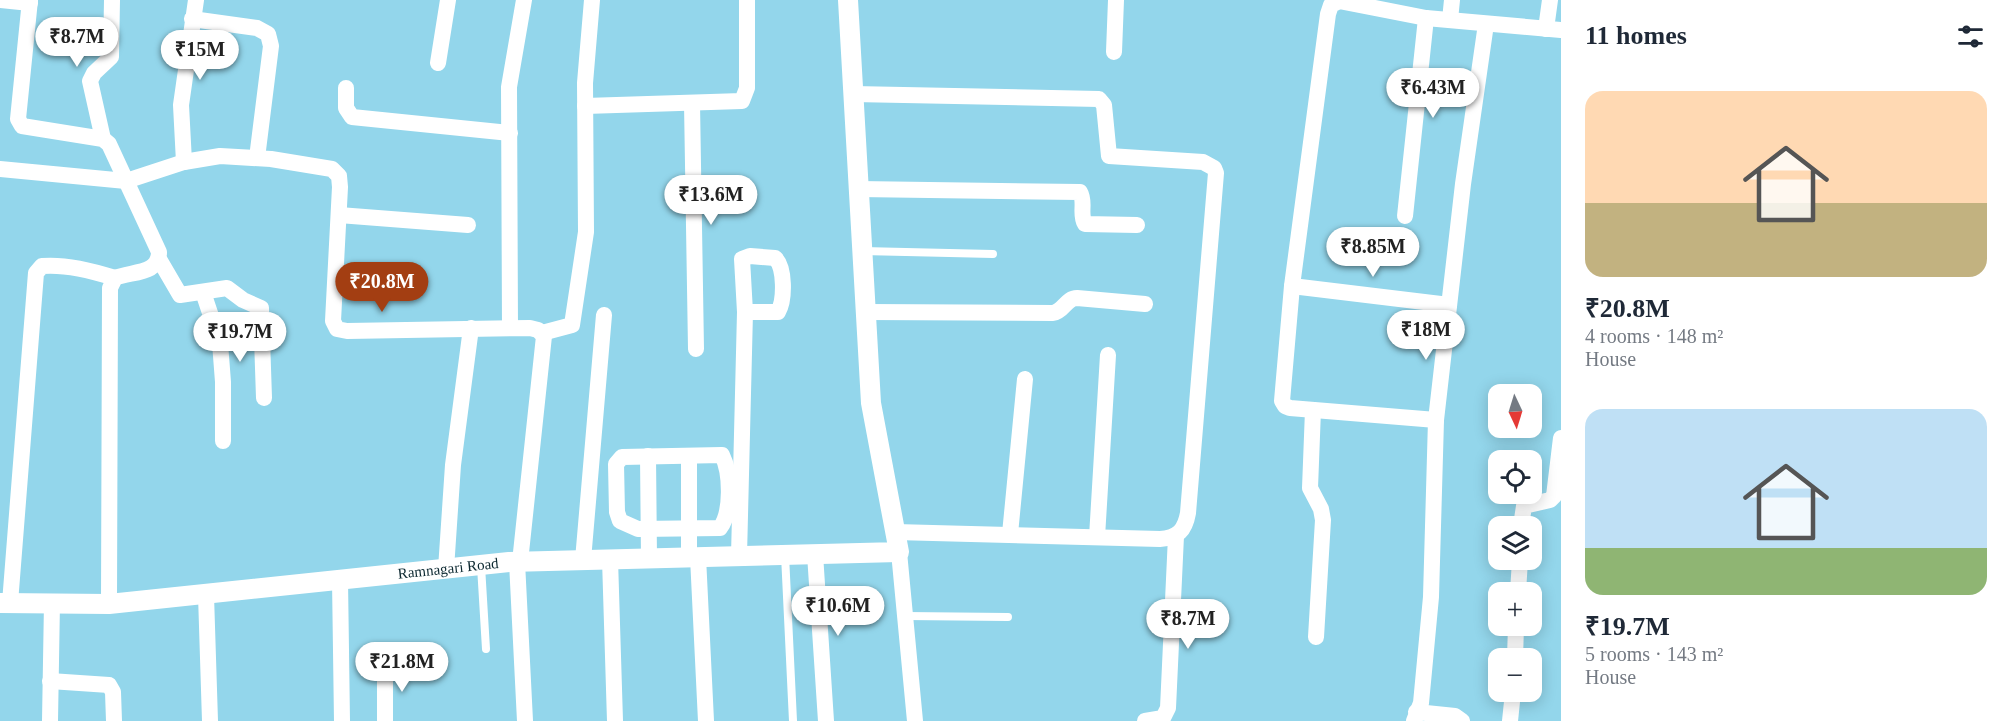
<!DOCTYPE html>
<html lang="en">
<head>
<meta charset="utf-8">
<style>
  :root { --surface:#fff; --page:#f2f2f3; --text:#1f2937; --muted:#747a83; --accent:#a33e12 }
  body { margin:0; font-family:Georgia,serif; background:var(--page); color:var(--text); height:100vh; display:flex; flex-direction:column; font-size:22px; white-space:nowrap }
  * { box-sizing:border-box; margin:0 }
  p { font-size:20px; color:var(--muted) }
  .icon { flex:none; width:33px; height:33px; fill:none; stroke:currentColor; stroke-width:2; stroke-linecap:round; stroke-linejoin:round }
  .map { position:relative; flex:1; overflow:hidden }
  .drawer { display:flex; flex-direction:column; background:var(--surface); width:450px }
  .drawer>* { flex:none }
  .needle { width:39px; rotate:176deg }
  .buttons { position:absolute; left:1488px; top:384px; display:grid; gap:12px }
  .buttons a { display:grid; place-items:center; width:54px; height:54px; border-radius:12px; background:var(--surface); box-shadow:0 3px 15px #0003; font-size:30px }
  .price { position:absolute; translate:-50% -51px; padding:0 14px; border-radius:21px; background:#fff; color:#222; font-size:20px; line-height:39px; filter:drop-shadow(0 2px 3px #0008) }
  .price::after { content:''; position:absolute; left:50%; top:36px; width:18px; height:14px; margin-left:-9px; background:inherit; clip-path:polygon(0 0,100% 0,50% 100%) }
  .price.selected { background:var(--accent); color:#fff }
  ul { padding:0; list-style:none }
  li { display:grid; align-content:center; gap:12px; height:318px; padding:0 24px }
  li span { display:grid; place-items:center; height:186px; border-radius:18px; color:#555 }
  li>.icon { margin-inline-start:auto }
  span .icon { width:108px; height:108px; fill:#fffc; stroke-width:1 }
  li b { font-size:26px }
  h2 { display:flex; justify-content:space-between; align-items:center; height:72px; padding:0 24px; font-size:26px }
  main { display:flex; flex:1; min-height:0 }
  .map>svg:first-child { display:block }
</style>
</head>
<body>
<main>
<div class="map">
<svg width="1561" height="721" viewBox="0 0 1561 721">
  <rect width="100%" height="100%" fill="#93d6eb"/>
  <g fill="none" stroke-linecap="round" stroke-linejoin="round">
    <g stroke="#fff" stroke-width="8">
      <path d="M862,251L993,254"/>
      <path d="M785,555L793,721"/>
      <path d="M481,566L486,649"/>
      <path d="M905,616L1008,617"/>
    </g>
    <g stroke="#fff" stroke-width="16">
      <path d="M0,0L30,3"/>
      <path d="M30,0L18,119L22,126L103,139L109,144L159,252C159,275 131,271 115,278L110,288L109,604"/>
      <path d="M192,19L257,28L268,34L271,46L257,158"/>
      <path d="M1450,20L1452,0"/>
      <path d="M1546,29L1550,0"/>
      <path d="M1114,52L1116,0"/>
      <path d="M438,63L448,0"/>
      <path d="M346,88V108L352,117L510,133"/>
      <path d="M853,94L1099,99L1104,105L1109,156L1203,162L1214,168L1216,173L1188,513C1185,530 1178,538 1160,539L895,532"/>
      <path d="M692,103L696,349"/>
      <path d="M585,106L742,101L747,88V0"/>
      <path d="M103,139L90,81L94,73L111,57L112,0"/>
      <path d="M184,162L181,105L196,0"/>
      <path d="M0,169L126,181L184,162L220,156L271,159L332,169L339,176L340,187L333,321L337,329L347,331L530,328L538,330L544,336L520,562"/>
      <path d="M858,189L1080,192C1086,202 1079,214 1085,224L1137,225"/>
      <path d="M339,215L468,225"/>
      <path d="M1405,216L1426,18"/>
      <path d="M159,259L180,295L227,288L243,300L261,308L264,398"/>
      <path d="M1292,286L1449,305"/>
      <path d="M203,292L220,343L223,382V441"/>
      <path d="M866,312L1053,313C1064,311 1066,298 1077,298L1145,304"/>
      <path d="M510,328L509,87L524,0"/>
      <path d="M542,333L572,325L586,232L585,83L592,0"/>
      <path d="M1313,410L1310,488L1321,509L1323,520L1316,637"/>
      <path d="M1436,420L1290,408L1285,406L1282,401L1292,286L1328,14L1331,5L1339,1L1426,18L1561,30"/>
      <path d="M722,455C731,473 732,512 720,528L638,529L620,521L617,512L616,464L622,457Z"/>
      <path d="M648,456L649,558"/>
      <path d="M689,456V557"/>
      <path d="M1521,526L1524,506L1550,500L1554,496L1561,438"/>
      <path d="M1010,534L1025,379"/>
      <path d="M1097,537L1108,355"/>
      <path d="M899,552L915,721"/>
      <path d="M815,554L826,721"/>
      <path d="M739,556L745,312L742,259L750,256L775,258C785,267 785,300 778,312H745"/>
      <path d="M698,557L706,721"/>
      <path d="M610,559L615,721"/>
      <path d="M583,560L604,315"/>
      <path d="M517,562L525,721"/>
      <path d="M446,569L453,465L471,328"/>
      <path d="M340,580L342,721"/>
      <path d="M1518,592L1520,560"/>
      <path d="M206,595L210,721"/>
      <path d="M10,603L36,273L42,266C66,264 92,271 115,278"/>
      <path d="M1515,658L1516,626"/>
      <path d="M50,681L109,685L113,692L114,721"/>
      <path d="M1416,712L1455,716L1462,721"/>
      <path d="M50,721L52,602"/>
      <path d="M385,721V664"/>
      <path d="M1145,721L1163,718L1168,708L1176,536"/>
      <path d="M1414,721L1421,703L1431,597L1436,420L1463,184L1486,24"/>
      <path d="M1510,721L1513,692"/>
    </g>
    <path stroke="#fff" stroke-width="20" id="s1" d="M0,603L109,604L509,562L899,552L871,403L848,0"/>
  </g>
  <g text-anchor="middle" stroke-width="4.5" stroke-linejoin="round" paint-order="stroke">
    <g font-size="15" fill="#0c2830" stroke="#93d6eb">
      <text dy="5" stroke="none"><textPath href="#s1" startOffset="450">Ramnagari Road</textPath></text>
    </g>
  </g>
</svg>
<div class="buttons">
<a><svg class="needle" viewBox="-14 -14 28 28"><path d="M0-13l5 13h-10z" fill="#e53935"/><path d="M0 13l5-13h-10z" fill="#747a83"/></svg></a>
<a><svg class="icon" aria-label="locate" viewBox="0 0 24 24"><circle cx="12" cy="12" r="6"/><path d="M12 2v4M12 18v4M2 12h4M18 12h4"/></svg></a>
<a><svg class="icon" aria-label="layers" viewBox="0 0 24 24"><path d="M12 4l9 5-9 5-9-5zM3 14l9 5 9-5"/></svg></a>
<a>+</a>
<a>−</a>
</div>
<b class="price" style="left:77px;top:68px">₹8.7M</b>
<b class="price" style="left:200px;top:81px">₹15M</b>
<b class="price" style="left:1433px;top:119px">₹6.43M</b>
<b class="price" style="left:711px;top:226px">₹13.6M</b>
<b class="price" style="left:1373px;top:278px">₹8.85M</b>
<b class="price selected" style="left:382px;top:313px">₹20.8M</b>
<b class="price" style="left:1426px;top:361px">₹18M</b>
<b class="price" style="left:240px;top:363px">₹19.7M</b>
<b class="price" style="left:838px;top:637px">₹10.6M</b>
<b class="price" style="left:1188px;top:650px">₹8.7M</b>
<b class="price" style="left:402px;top:693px">₹21.8M</b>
</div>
<section class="drawer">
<h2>11 homes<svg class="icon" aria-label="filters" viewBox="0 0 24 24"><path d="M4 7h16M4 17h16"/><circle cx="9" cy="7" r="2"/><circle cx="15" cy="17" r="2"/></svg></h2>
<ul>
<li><span style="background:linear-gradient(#ffd9b3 60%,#c2b280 0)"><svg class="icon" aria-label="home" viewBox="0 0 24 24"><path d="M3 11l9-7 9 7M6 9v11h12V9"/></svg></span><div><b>₹20.8M</b><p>4 rooms · 148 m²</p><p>House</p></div></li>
<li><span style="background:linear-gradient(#bfe0f5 75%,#8fb573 0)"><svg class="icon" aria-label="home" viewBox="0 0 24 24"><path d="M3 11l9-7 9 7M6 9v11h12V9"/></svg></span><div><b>₹19.7M</b><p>5 rooms · 143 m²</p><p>House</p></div></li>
</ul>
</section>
</main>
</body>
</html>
